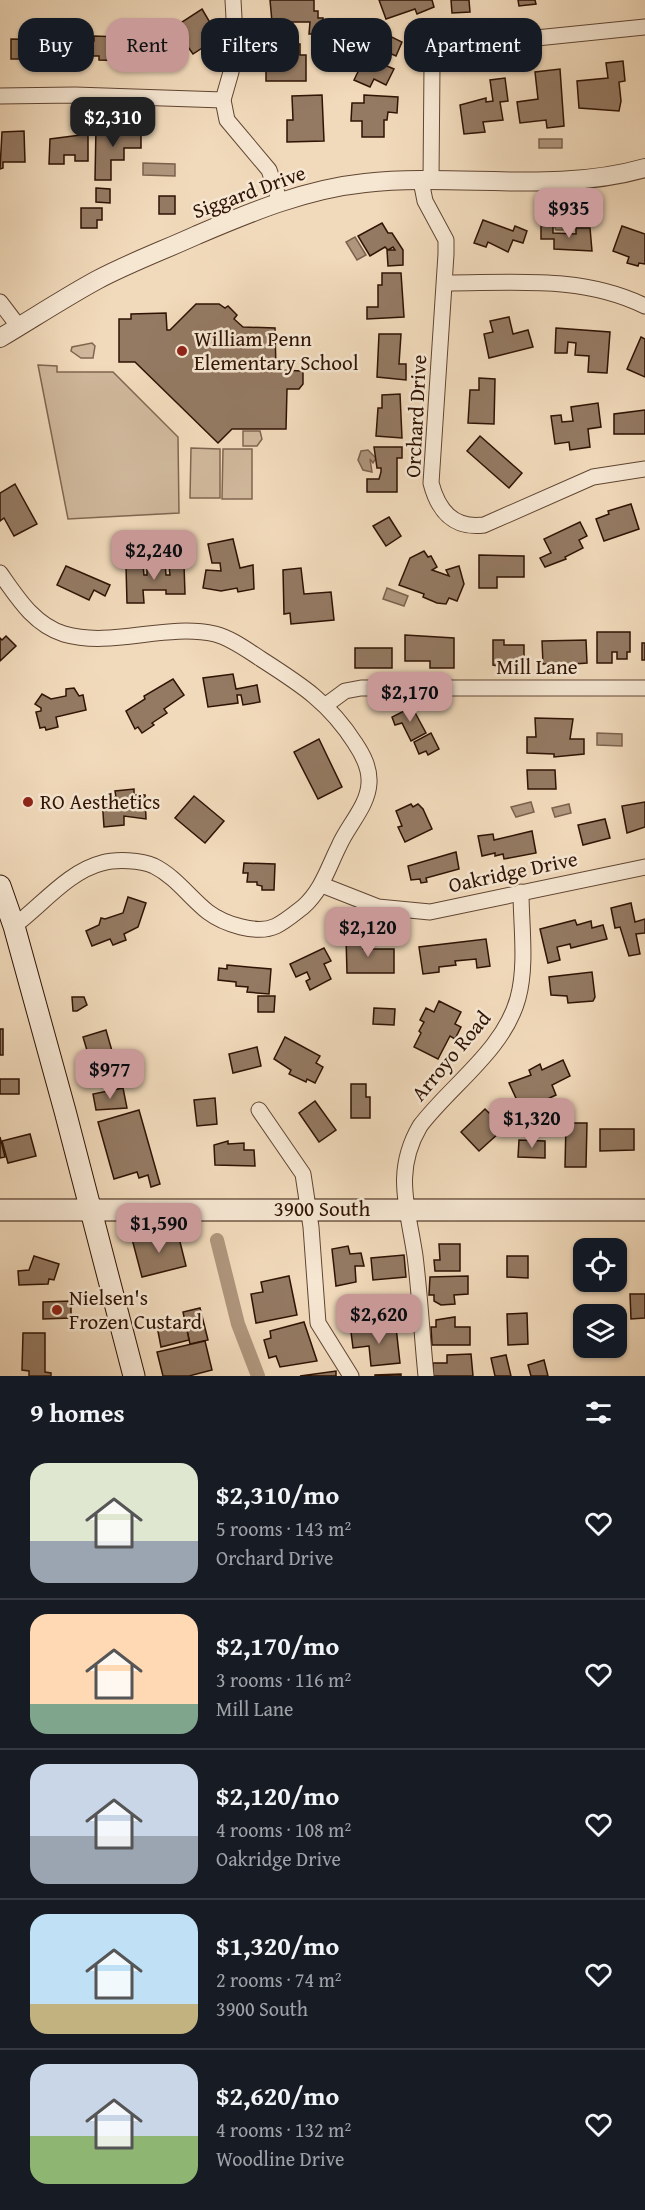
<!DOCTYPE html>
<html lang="en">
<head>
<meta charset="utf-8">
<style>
  :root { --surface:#171b24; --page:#242831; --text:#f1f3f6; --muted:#9ea1a6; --line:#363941; --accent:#c59692 }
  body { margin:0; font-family:"Gentium Book Plus",serif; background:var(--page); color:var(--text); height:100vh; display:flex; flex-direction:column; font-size:22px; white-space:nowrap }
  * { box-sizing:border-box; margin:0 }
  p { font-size:20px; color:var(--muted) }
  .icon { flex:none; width:33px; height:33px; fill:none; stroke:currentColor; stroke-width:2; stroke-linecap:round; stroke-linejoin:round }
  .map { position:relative; height:1376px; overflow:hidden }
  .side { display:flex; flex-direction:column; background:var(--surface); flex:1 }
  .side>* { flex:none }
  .top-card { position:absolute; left:18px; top:18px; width:609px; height:54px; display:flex; gap:12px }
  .tools { position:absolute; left:573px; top:1238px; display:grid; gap:12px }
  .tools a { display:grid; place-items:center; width:54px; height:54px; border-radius:12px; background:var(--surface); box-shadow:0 2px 4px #0004; font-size:30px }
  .price { position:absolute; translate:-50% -51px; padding:0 14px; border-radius:12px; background:var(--accent); color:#111; font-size:20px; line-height:39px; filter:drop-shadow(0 2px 3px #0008) }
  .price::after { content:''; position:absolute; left:50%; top:36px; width:18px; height:14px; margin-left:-9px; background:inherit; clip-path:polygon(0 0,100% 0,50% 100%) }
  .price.active { background:#222; color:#fff }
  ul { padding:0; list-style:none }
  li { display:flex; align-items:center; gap:18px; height:150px; padding:0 30px }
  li+li { border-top:2px solid var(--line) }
  li span { display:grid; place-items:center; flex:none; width:168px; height:120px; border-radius:18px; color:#555 }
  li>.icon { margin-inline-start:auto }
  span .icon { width:72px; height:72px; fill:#fffc; stroke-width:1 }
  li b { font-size:26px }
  h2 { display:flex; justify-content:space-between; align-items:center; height:72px; padding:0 30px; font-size:26px }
  .chip { padding:0 21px; border-radius:18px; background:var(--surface); box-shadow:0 2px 4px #0004; font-size:21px; line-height:54px }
  .chip.active { background:var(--accent); color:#111 }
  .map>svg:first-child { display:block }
</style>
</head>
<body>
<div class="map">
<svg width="645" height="1376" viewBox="0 0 645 1376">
  <rect width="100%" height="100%" fill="#f1dabb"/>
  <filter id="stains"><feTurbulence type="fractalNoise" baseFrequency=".00333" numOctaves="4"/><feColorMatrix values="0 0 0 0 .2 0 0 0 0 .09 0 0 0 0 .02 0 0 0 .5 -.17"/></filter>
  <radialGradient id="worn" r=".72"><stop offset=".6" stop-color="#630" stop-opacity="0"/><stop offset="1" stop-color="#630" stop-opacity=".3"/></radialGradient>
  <g fill="#d0b89c" stroke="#806650" stroke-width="1.5">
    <path d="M92,343L95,346L93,358H81L71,351L72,347Z"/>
    <path d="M38,365L57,366V372H113L178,437L179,513L68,519Z"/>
    <path d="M243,431H260L262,439L257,446H243Z"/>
    <path d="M191,448L220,449V498H190Z"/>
    <path d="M223,449H252V499H222Z"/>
  </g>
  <g fill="#af967d" stroke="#7c624d" stroke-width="1.5">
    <rect x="539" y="139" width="23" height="9"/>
    <path d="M143,163L175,164V176L143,175Z"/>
    <path d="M547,217L564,223L563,230H556L554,225L545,223Z"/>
    <path d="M355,237L366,255L357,260L346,242Z"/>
    <path d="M368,450L376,458L373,463L370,459L372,472L363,470L358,460L361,451Z"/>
    <path d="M387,588L408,596L404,606L383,599Z"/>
    <path d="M597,733L622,734V746L597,745Z"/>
    <path d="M531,802L534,812L516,817L511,807Z"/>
    <path d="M569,804L571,813L555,817L552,808Z"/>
  </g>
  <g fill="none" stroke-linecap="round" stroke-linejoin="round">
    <path stroke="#af967d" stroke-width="14" d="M217,1240L238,1324L258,1376"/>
  </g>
  <g fill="#947a63" stroke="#2f1304" stroke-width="1.5">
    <path d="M270,0H314V11H318V18H323V34H309L310,22H272Z"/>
    <path d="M379,0H432L434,7L417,14L415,9L386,19Z"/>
    <path d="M451,0H469L470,12L452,13Z"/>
    <path d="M518,0H535L536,4L519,6Z"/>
    <path d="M202,9L212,26L202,33L208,44L193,54L186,44L174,52L177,56L163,65L154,50H157L154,44L157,42L154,37L160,34L157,30L169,22L173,28Z"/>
    <path d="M121,24H137L132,50L141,51L140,58H133V61L99,60V56H88V41H94V36L121,37Z"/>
    <path d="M365,24L402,42L396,56L387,52L382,64L394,69L386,85L374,79L370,87L354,80L367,53L354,47Z"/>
    <path d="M11,39L57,40V53H51L50,59H11Z"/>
    <path d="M279,44H300V55H306V81H266V65H279Z"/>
    <path d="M623,61L625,81L619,82L621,101L619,111L579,108L577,81L608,78L606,63Z"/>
    <path d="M560,69L564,126L547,128L546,120L520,123L517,102L538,99L535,72Z"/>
    <path d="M505,78L508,101L500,102L503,120L483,122L485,132L464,134L460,105L486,98V102L493,101L490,80Z"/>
    <path d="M322,95L324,141L287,142V120H293L292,96Z"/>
    <path d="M364,95L398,97L397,113L388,112L387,120H384V137H362V121H351L352,103H364Z"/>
    <path d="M96,126L141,130V148H124V160H111V180H95Z"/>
    <path d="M24,131L25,162H3V168L0,169L2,132Z"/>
    <path d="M88,134V161H75V155H64V164H49L50,139Z"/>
    <path d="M96,188L110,189V203L96,202Z"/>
    <rect x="159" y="196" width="16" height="18"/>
    <path d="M81,208H102V220H97V228H81Z"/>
    <path d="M483,220L513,231L515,226L527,231L523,243L513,240L508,252L488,242L486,247L474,243Z"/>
    <path d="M382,223L388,233H392L403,250V265L388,266L387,250H395L393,247L388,250L385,247L370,256L358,236Z"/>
    <path d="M541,226H553V233L576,234V228H590L592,251L554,249V239H541Z"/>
    <path d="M622,226L645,234V264L639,263L638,266L627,263L629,257L613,251Z"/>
    <path d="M382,273H401L404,317L367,319V307H378V285H382Z"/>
    <path d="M196,304H219L225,308L228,306L237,315L234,319L243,327L275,328L276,370L303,371V384L299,389H287L286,429H232L218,443L135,362H119V319H131V314L166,313L167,330H170Z"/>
    <path d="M509,317L513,334L528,330L533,347L489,358L484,334L493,332L490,321Z"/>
    <path d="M556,328L610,332L607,373L588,372L589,356L575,355L576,343L568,342L567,353H555Z"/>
    <path d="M379,334H401L399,364H406V380L377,377Z"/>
    <path d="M641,337L645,339V377L627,369Z"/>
    <path d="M479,378L495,379L494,424L468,423L470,390H479Z"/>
    <path d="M400,394L402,438L376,436L378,408H382V395Z"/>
    <path d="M598,403L601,427L588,429L590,447L570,450L569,442L555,444L551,416L561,415L562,422L573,421L571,407Z"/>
    <path d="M645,410V434H614V414Z"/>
    <path d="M480,436L522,473L509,488L467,451Z"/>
    <path d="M374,447H402V458H397V492H367V479H379L381,472V468H377Z"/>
    <path d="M15,484L37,524L14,536L4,518L0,521V493Z"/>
    <path d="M631,504L639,529L604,541L596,519L609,514L608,511Z"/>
    <path d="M389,517L401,536L386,546L373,526Z"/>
    <path d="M580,522L587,536L579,540L583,548L565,557L566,559L545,567L540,558L551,553L544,539Z"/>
    <path d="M233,539L240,568L253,565L254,589L238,592L237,588L221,591L203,588L206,570L221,571L220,563H212L208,544Z"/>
    <path d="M424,551L428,557L431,556L437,567L432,570L449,576L446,570L459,566L464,584L457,601L449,598L446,604L437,603L423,597L424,594L399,585L410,558Z"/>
    <path d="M479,555L524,556V577H497V588H479Z"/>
    <path d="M165,563L166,575H170L169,566L184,565L185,594H166V590H143L144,603H127L126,566H143L144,575H147V564Z"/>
    <path d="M66,566L110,585L105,596L94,590L89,600L57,585Z"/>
    <path d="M301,568L304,594L331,592L334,620L291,624L290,613L284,614L283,570Z"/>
    <path d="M597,632H630V652H627V659H617V652H612V663H597Z"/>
    <path d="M405,635L454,638V668H430V661H405Z"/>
    <path d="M6,636L16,646L0,661V638L2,640Z"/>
    <path d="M493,640H504V645H524V664H510V668L493,665Z"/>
    <path d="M586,640L587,663L574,664L568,668L562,664H543L542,641Z"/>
    <rect x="642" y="643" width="3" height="17"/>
    <rect x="355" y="648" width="37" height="20"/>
    <path d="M233,674L236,689L257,685L260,702L243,705L241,695H237L238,703L208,707L203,678Z"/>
    <path d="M173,679L184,695L164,709L167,713L152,723L154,725L142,733L138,727L135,729L126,711L145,699L144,696Z"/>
    <path d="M74,688L79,696L83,695L86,710L56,717L58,727L46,730L45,727L40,728L36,712L41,711V708L35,704L42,694L51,699L66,696V689Z"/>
    <path d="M412,707L426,733L411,741L402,723L395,725L392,717Z"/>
    <path d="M535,718L573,719L570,739H584V754L554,757V754L527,753V737H536Z"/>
    <path d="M431,733L439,749L428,755L426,751L419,754L414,742Z"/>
    <path d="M319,739L342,787L318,799L294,752Z"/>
    <path d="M527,770H555L556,789H528Z"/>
    <path d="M134,789V795H145L146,819L124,816V825L104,827L102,798L116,797L115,791Z"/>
    <path d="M194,796L224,821L205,843L175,818Z"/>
    <path d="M645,802V827L627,833L622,806Z"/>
    <path d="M411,804L413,807L418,804L423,809L432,829L405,842L398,827L402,826L396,811Z"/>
    <path d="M605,819L610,838L583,845L578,825Z"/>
    <path d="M532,831L536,853L504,859L503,854L495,856V853L482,856L478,836L493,834L494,840Z"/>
    <path d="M456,852L459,869L426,878L427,882L421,883L420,879L411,880L408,866Z"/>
    <path d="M244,863L275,864L274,890H262V886L257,885V882H247L248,873H243Z"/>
    <path d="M128,897L146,903L138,927L124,934L126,940L113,945L110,939L92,946L86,931L99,925L101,918L105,919L123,913Z"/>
    <path d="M631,903L635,922L645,919V933L636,934L640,954L629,956L620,927L615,928L611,908Z"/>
    <path d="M575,920L577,925L591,921L592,928L603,925L607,939L571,948L570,944L557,947L560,960L548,963L540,929Z"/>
    <path d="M346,937H363V949H394V973H347Z"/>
    <path d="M486,939L490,966L477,968L476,959L455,961L456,965L439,967V972L423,974L419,947Z"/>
    <path d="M324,948L331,961L324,964L331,979L310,990L306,981L310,979L307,972L296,977L290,964Z"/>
    <path d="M227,965L271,969L269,994L247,992L248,987L236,986V982L218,980L219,968L227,969Z"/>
    <path d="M592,972L595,997L593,1001L568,1003L567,996L551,995L549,977Z"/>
    <path d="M258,996H275L274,1012H258Z"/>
    <path d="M72,997H84L87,1005L77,1011H73Z"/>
    <path d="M439,1001L461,1012L455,1024L461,1027L455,1039L450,1036L438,1059L414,1047L421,1033L419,1031L424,1022L420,1020L426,1008L434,1012Z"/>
    <path d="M374,1008L395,1009L394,1025L373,1024Z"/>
    <rect x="0" y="1029" width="3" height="26"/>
    <path d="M106,1030L112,1051L89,1057L83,1037Z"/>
    <path d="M285,1037L320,1056L316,1063L323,1067L315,1083L307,1079L306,1082L289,1074L291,1070L274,1059Z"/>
    <path d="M257,1047L261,1066L233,1073L229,1054Z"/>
    <path d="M563,1060L570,1076L552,1085L556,1095L522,1111L509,1083L531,1075L529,1070L540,1064L542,1070Z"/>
    <path d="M108,1061L113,1082L95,1086L90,1066Z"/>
    <rect x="0" y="1079" width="19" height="15"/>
    <path d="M351,1084H366V1097H370V1118H351Z"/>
    <path d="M123,1088L127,1108L96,1110L93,1094Z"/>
    <path d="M215,1098L217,1124L197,1126L194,1100Z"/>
    <path d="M315,1101L336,1130L319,1142L299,1113Z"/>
    <path d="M498,1104L513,1120L508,1125L511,1129L503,1136L499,1133L479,1151L461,1132L485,1109L489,1113Z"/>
    <path d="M139,1110L160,1184L151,1187L148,1175L139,1178L137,1172L114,1179L98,1122Z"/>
    <path d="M566,1123H587L586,1167H565Z"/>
    <path d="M600,1129H634V1150L600,1151Z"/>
    <path d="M30,1134L36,1156L8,1163L2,1141Z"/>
    <path d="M0,1137L5,1157L0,1158Z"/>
    <path d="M519,1140L545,1141V1158L518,1157Z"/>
    <path d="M228,1141V1144L244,1143V1150H254L255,1166L215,1165L214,1145Z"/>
    <path d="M178,1234L186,1266L142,1277L132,1239Z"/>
    <path d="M439,1244H460V1271H435L434,1260H440Z"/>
    <path d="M348,1246L350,1254L361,1253L364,1266H355L356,1282L336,1286L332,1249Z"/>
    <rect x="579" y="1251" width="5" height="19"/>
    <path d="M404,1255L406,1277L373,1280L371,1258Z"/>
    <path d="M34,1256L59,1264L54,1280L49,1279L48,1284L19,1285L18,1271L29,1270Z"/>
    <path d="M507,1256H528V1278L507,1277Z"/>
    <path d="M289,1276L297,1315L256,1323L251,1294L263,1292L261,1282Z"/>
    <path d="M468,1276V1294L454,1295L455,1304L441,1305L434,1301V1295H429L430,1277Z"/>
    <path d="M630,1294H645V1318L631,1319Z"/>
    <path d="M71,1301V1318L43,1319V1302Z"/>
    <path d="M200,1308L208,1340L190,1344L183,1312Z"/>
    <path d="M527,1313L528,1344L508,1345L507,1314Z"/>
    <path d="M455,1317V1327H470V1345H432L431,1327H436V1320Z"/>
    <path d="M185,1320L189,1340L161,1347L157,1326Z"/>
    <path d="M304,1322L317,1361L280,1367L276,1356L269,1358L264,1340L271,1338L270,1331Z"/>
    <path d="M396,1327L400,1363L371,1366L369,1346L353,1348L351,1332Z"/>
    <path d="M23,1333H45V1372L51,1373V1376H29V1371L22,1370Z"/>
    <path d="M205,1341L212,1370L189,1376H163L157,1352Z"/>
    <path d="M471,1354L473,1376H433V1363H447V1355Z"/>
    <path d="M506,1355L511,1376H495L491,1358Z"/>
    <path d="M544,1360L548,1376H531L528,1365Z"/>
    <path d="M336,1371V1376H300Z"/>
    <path d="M401,1374V1376H375V1375Z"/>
  </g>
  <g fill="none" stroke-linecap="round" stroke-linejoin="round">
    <g stroke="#604532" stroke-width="17">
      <g id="minor">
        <path d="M233,0L235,36L231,72L223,100L227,120L269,170L280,202"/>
        <path d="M0,96L75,95L223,100"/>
        <path d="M431,180L432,65L437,54L447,47L645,27"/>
        <path d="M421,181L425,201L446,240V254L431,483C438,510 453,529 484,525L593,477L645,469"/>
        <path d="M445,283C514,283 582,275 645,306"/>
        <path d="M0,302L19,327"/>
        <path d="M0,573C17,597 34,625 64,634C112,648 165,623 215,634C231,638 247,650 261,659C300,684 329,702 355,743C363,755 370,768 369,783C368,806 348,825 339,846C328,868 322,890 303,907C295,913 286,921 276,926C257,935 224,924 208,912C190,898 176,877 154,866C141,860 116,859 102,863C69,871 41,906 14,926"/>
        <path d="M326,705L345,691L361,688H645"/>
        <path d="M322,885L378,907L430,912L645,867"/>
        <path d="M259,1110L303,1174L311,1227L318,1323L351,1376"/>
        <path d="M426,1376C422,1336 420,1296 415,1256C408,1208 393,1172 420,1126C451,1085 504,1050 518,998C527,965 521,925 521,892"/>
      </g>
    </g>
    <g stroke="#604532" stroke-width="20">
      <path id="tertiary" d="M0,338C32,319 64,298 97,280C129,263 164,250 197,235C251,212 306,189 365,183C458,173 554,194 645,168"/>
    </g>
    <g stroke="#2f1304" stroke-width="23">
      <g id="secondary">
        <path d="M0,886L14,926L65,1111L134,1376"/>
        <path d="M0,1210H645"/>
      </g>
    </g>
    <use href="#minor" stroke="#f6e7d3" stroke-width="15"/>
    <use href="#tertiary" stroke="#f6e7d3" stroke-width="18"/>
    <use href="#secondary" stroke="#f6e7d3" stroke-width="21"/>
  </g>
  <g fill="#8f2418" stroke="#f6e7d3" stroke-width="2">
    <circle cx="182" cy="351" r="6"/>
    <circle cx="28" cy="802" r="6"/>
    <circle cx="57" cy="1310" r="6"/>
  </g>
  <g text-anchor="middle" stroke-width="5" stroke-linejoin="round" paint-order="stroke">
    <g font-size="21" fill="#2f1304" stroke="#f6e7d3">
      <text transform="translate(249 192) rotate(-20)" y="7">Siggard Drive</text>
      <text transform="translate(416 416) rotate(-87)" y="7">Orchard Drive</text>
      <text x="537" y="674">Mill Lane</text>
      <text transform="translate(513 872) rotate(-12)" y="7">Oakridge Drive</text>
      <text transform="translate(451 1056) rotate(-50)" y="7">Arroyo Road</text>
      <text x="322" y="1216">3900 South</text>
    </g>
    <g font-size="21" fill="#2f1304" stroke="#f6e7d3" text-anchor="start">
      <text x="194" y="346">William Penn<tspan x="194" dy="24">Elementary School</tspan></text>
      <text x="40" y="809">RO Aesthetics</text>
      <text x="69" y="1305">Nielsen's<tspan x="69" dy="24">Frozen Custard</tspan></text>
    </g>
  </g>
  <rect width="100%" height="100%" filter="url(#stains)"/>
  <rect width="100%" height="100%" fill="url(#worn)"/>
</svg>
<div class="tools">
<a><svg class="icon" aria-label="locate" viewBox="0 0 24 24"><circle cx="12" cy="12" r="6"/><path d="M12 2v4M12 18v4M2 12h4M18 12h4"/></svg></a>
<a><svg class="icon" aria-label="layers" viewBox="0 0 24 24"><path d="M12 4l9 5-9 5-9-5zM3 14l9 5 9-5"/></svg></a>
</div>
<b class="price active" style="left:113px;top:148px">$2,310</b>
<b class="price" style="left:569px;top:239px">$935</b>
<b class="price" style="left:154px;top:581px">$2,240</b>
<b class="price" style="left:410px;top:723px">$2,170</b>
<b class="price" style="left:368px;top:958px">$2,120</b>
<b class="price" style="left:110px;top:1100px">$977</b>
<b class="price" style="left:532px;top:1149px">$1,320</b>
<b class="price" style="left:159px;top:1254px">$1,590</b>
<b class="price" style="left:379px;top:1345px">$2,620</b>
<div class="top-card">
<a class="chip">Buy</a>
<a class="chip active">Rent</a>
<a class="chip">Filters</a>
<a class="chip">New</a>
<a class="chip">Apartment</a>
</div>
</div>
<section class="side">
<h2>9 homes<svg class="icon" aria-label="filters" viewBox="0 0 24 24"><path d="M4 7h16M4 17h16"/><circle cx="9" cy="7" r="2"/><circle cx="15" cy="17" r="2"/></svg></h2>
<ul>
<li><span style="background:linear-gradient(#dfe7d0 65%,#9aa5b1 0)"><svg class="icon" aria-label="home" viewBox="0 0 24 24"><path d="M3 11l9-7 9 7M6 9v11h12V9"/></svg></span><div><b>$2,310/mo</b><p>5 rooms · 143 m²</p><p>Orchard Drive</p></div><svg class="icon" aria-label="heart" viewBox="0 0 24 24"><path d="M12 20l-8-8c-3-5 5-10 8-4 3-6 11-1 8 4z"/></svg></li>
<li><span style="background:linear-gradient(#ffd9b3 75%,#7fa58c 0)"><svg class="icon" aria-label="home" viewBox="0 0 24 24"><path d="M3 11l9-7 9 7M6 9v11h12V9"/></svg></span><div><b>$2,170/mo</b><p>3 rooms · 116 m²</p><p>Mill Lane</p></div><svg class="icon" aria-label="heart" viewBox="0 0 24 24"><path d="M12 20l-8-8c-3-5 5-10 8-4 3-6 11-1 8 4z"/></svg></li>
<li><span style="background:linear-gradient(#c9d6e8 60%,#9aa5b1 0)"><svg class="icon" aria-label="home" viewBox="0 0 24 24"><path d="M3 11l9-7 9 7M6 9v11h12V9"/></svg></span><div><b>$2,120/mo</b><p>4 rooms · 108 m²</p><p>Oakridge Drive</p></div><svg class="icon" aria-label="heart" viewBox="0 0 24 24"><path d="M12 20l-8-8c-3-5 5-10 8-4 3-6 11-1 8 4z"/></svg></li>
<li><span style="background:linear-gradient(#bfe0f5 75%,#c2b280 0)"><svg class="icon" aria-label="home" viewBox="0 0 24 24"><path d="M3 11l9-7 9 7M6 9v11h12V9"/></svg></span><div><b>$1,320/mo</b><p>2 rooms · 74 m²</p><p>3900 South</p></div><svg class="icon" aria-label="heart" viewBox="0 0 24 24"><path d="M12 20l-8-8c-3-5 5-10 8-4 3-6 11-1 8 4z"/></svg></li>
<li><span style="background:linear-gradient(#c9d6e8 60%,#8fb573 0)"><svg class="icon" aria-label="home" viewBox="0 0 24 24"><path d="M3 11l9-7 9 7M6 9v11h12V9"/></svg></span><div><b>$2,620/mo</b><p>4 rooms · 132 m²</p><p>Woodline Drive</p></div><svg class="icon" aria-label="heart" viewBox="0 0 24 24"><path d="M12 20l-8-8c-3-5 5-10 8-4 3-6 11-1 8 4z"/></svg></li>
</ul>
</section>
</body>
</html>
